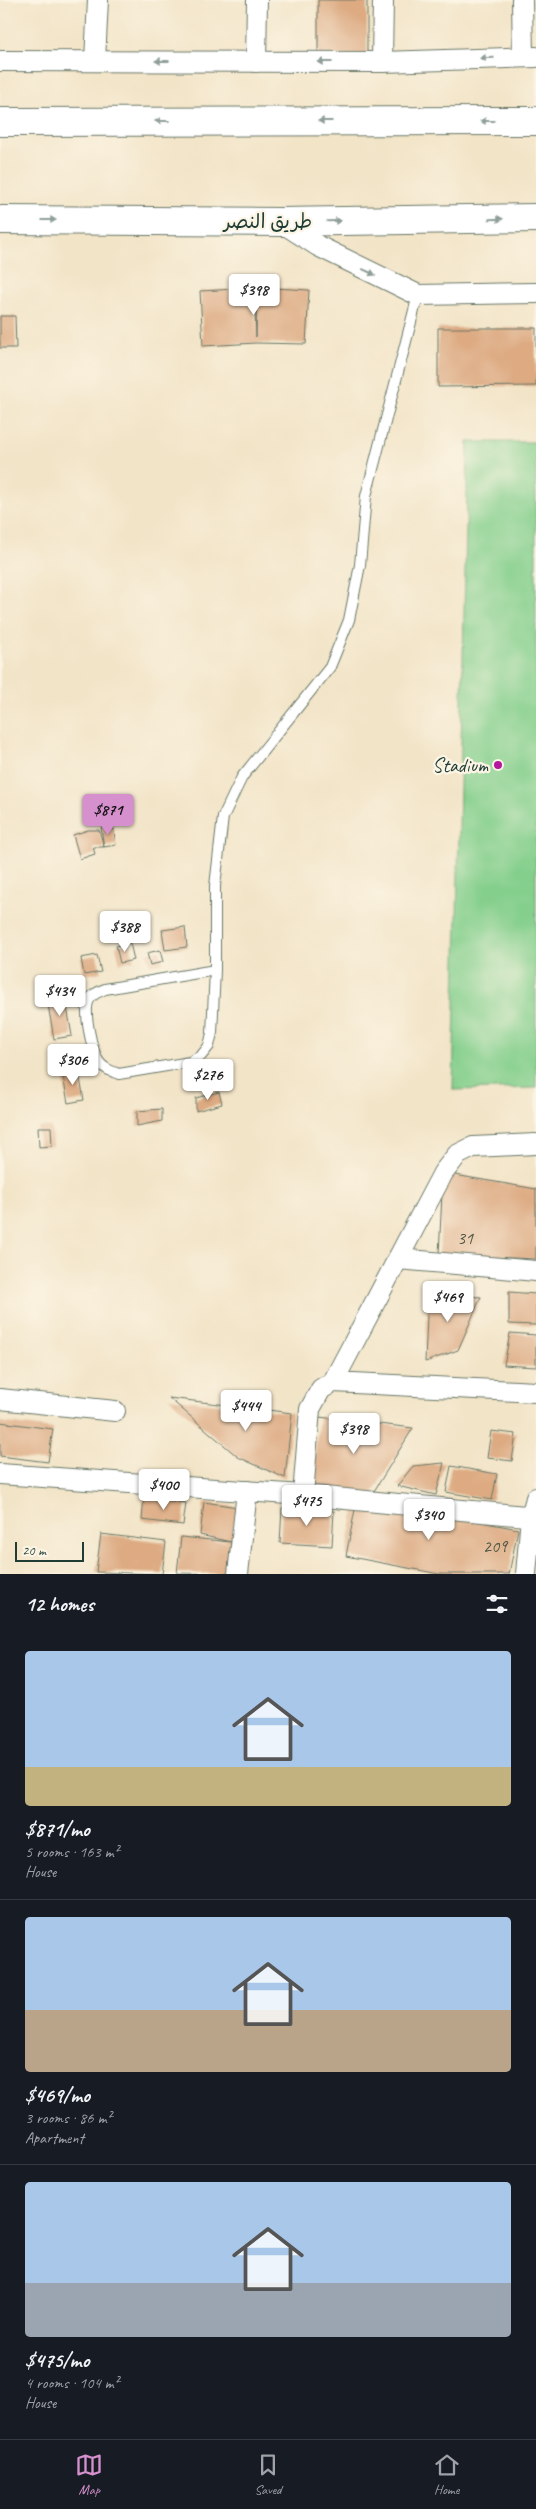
<!DOCTYPE html>
<html lang="en">
<head>
<meta charset="utf-8">
<style>
  :root { --surface:#171b24; --page:#242831; --text:#f1f3f6; --muted:#9ea1a6; --line:#363941; --accent:#d690ce }
  body { margin:0; font-family:Caveat,"Playpen Sans Arabic",sans-serif; background:var(--page); color:var(--text); height:100vh; display:flex; flex-direction:column; font-size:19px; white-space:nowrap }
  * { box-sizing:border-box; margin:0 }
  p { font-size:16px; color:var(--muted) }
  .icon { flex:none; width:28px; height:28px; fill:none; stroke:currentColor; stroke-width:2; stroke-linecap:round; stroke-linejoin:round }
  .map { position:relative; height:1574px; overflow:hidden }
  .side { display:flex; flex-direction:column; background:var(--surface); flex:1 }
  .side>* { flex:none }
  .scale { position:absolute; left:15px; bottom:12px; width:69px; box-sizing:border-box; padding-left:5px; border:2px solid #1f3d34; border-top:0; font-size:14px; line-height:18px; white-space:nowrap; color:#1f3d34; -webkit-text-stroke:4px #fcf5e5; paint-order:stroke }
  .price { position:absolute; translate:-50% -42px; padding:0 11px; border-radius:5px; background:#fff; color:#222; font-size:16px; line-height:32px; filter:drop-shadow(0 1px 2px #0008) }
  .price::after { content:''; position:absolute; left:50%; top:30px; width:15px; height:11px; margin-left:-8px; background:inherit; clip-path:polygon(0 0,100% 0,50% 100%) }
  .price.current { background:var(--accent); color:#111 }
  ul { padding:0; list-style:none }
  li { display:grid; align-content:center; gap:10px; height:265px; padding:0 25px }
  li+li { border-top:1px solid var(--line) }
  li span { display:grid; place-items:center; height:155px; border-radius:5px; color:#555 }
  li>.icon { margin-inline-start:auto }
  span .icon { width:90px; height:90px; fill:#fffc; stroke-width:1 }
  li b { font-size:21px }
  h2 { display:flex; justify-content:space-between; align-items:center; height:60px; padding:0 25px; font-size:21px }
  .dock { display:flex; justify-content:space-around; align-items:center; height:70px; border-top:1px solid var(--line); background:var(--surface); font-size:14px; color:var(--muted) }
  .dock a { display:grid; justify-items:center; gap:2px }
  .dock .current { color:var(--accent) }
  .map>svg:first-child { display:block }
</style>
</head>
<body>
<div class="map">
<svg width="536" height="1574" viewBox="0 0 536 1574">
  <rect width="100%" height="100%" fill="#fcf5e5"/>
  <filter id="ink" filterUnits="userSpaceOnUse"><feTurbulence type="fractalNoise" baseFrequency=".02" numOctaves="2"/><feDisplacementMap in="SourceGraphic" scale="10" xChannelSelector="R" yChannelSelector="G"/><feConvolveMatrix kernelMatrix="1 2 1 2 8 2 1 2 1" color-interpolation-filters="sRGB"/></filter>
  <filter id="wash" filterUnits="userSpaceOnUse"><feTurbulence type="fractalNoise" baseFrequency=".0096" numOctaves="4" result="noise"/><feDisplacementMap in="SourceGraphic" scale="20" xChannelSelector="R" yChannelSelector="G"/><feGaussianBlur stdDeviation="1.12" result="paint"/><feColorMatrix in="noise" values="0 0 0 0 0 0 0 0 0 0 0 0 0 0 0 0 0 1.4 0 .05"/><feComposite in="paint" operator="in"/></filter>
  <g filter="url(#wash)">
    <rect width="100%" height="100%" fill="#f2e4c7"/>
    <path fill="#84cf8c" stroke="#528660" d="M468,442H536V1088L453,1090Z"/>
    <g id="blocks">
      <g fill="#ddaa82">
        <path d="M318,0H367V55L318,56Z"/>
        <path d="M257,287L309,290L306,344L256,343L203,346L200,291L254,288L256,337Z"/>
        <path d="M0,316H15L16,348H0Z"/>
        <path d="M438,328H536V386L438,387Z"/>
        <path d="M113,826L116,845L104,847L101,828Z"/>
        <path d="M88,830H99L104,847H93L95,854L80,859L73,835Z"/>
        <path d="M185,927L187,947L165,950L162,930Z"/>
        <path d="M130,943L134,960L120,963L116,946Z"/>
        <path d="M160,950L163,962L150,965L147,953Z"/>
        <path d="M97,955L101,972L84,975L81,958Z"/>
        <path d="M65,995L72,1036L54,1039L47,999Z"/>
        <path d="M78,1068L84,1100L68,1103L62,1071Z"/>
        <path d="M219,1092L222,1104L196,1111V1098Z"/>
        <path d="M162,1109V1121L137,1126V1111Z"/>
        <path d="M38,1127H51L52,1146L39,1147Z"/>
        <path d="M443,1173L536,1189V1259L439,1255Z"/>
        <path d="M509,1292L536,1294V1325L509,1324Z"/>
        <path d="M428,1294L481,1297L458,1350L425,1362Z"/>
        <path d="M510,1333L536,1335V1367L504,1365Z"/>
        <path d="M169,1398L292,1413L285,1478L238,1457Z"/>
        <path d="M319,1417L413,1428L371,1496L311,1489Z"/>
        <path d="M0,1422L53,1429L48,1462L0,1456Z"/>
        <path d="M491,1431L516,1434L512,1461L487,1458Z"/>
        <path d="M444,1463L436,1495L397,1486L413,1466Z"/>
        <path d="M451,1466L497,1474L492,1500L446,1492Z"/>
        <path d="M144,1497L186,1503L183,1525L142,1520Z"/>
        <path d="M357,1499L518,1529L509,1574H439L346,1556Z"/>
        <path d="M204,1502L238,1507L231,1542L228,1574L177,1573L181,1537L231,1542L200,1535Z"/>
        <path d="M282,1508L334,1511L332,1546L280,1543Z"/>
        <path d="M101,1534L166,1542L162,1574L96,1572Z"/>
      </g>
    </g>
  </g>
  <g filter="url(#ink)">
    <use href="#blocks" fill-opacity="0" stroke="#697767" stroke-width="1"/>
    <g fill="none" stroke-linecap="round" stroke-linejoin="round">
      <g stroke="#697767" stroke-width="12">
        <path id="lane" d="M215,970L105,989C98,992 93,994 89,1000C83,1011 92,1052 99,1062C104,1069 111,1071 119,1074L190,1062L201,1056L209,1046L212,1033L215,970V886L223,817L242,777L330,667L349,620L360,565L366,496L418,295"/>
      </g>
      <g stroke="#697767" stroke-width="22">
        <g id="street">
          <path d="M522,0L523,57"/>
          <path d="M0,61L382,62L536,57"/>
          <path d="M95,61L98,0"/>
          <path d="M256,62L257,0"/>
          <path d="M382,62L383,0"/>
          <path d="M281,222L318,246L418,295L536,293"/>
          <path d="M536,1144L473,1147L457,1155L443,1173L333,1382L536,1392"/>
          <path d="M398,1259L536,1271"/>
          <path d="M0,1399L115,1411"/>
          <path d="M0,1474L303,1495L536,1517"/>
          <path d="M303,1495L310,1409L321,1389L333,1382"/>
          <path d="M238,1574L247,1491"/>
          <path d="M526,1574L531,1517L536,1498"/>
        </g>
      </g>
      <g stroke="#697767" stroke-width="30">
        <g id="primary">
          <path d="M0,122L536,121"/>
          <path d="M0,220L281,222L536,218"/>
        </g>
      </g>
      <use href="#lane" stroke="#fff" stroke-width="10"/>
      <use href="#street" stroke="#fff" stroke-width="20"/>
      <use href="#primary" stroke="#fff" stroke-width="28"/>
    </g>
    <defs><path id="oneway-solid" d="M-6-.8H1V-3.2L6.5 0L1 3.2V.8H-6Z" transform="scale(1.25)"/></defs>
    <g fill="#8f9e9a">
      <use href="#oneway-solid" transform="translate(487 58) rotate(178)"/>
      <use href="#oneway-solid" transform="translate(162 61) rotate(-180)"/>
      <use href="#oneway-solid" transform="translate(325 62) rotate(-180)"/>
      <use href="#oneway-solid" transform="translate(162 121) rotate(180)"/>
      <use href="#oneway-solid" transform="translate(325 121) rotate(180)"/>
      <use href="#oneway-solid" transform="translate(487 121) rotate(180)"/>
      <use href="#oneway-solid" transform="translate(496 219) rotate(-1)"/>
      <use href="#oneway-solid" transform="translate(49 220)"/>
      <use href="#oneway-solid" transform="translate(334 221) rotate(-1)"/>
      <use href="#oneway-solid" transform="translate(369 272) rotate(25)"/>
    </g>
  </g>
  <circle fill="#b5179e" stroke="#fcf5e5" stroke-width="2" cx="498" cy="765" r="5"/>
  <g text-anchor="middle" stroke-width="4.5" stroke-linejoin="round" paint-order="stroke">
    <g font-size="18" fill="#4e5848">
      <text x="465" y="1244">31</text>
      <text x="495" y="1552">209</text>
    </g>
    <g font-size="20" fill="#1f3d34" stroke="#fcf5e5">
      <text x="268" y="228">طريق النصر</text>
    </g>
    <g font-size="20" fill="#1f3d34" stroke="#fcf5e5" text-anchor="end">
      <text x="488" y="772">Stadium</text>
    </g>
  </g>
</svg>
<div class="scale">20 m</div>
<b class="price" style="left:254px;top:316px">$398</b>
<b class="price current" style="left:108px;top:836px">$871</b>
<b class="price" style="left:125px;top:953px">$388</b>
<b class="price" style="left:60px;top:1017px">$434</b>
<b class="price" style="left:73px;top:1086px">$306</b>
<b class="price" style="left:208px;top:1101px">$276</b>
<b class="price" style="left:448px;top:1323px">$469</b>
<b class="price" style="left:246px;top:1432px">$444</b>
<b class="price" style="left:354px;top:1455px">$398</b>
<b class="price" style="left:164px;top:1511px">$400</b>
<b class="price" style="left:307px;top:1527px">$475</b>
<b class="price" style="left:429px;top:1541px">$340</b>
</div>
<section class="side">
<h2>12 homes<svg class="icon" aria-label="filters" viewBox="0 0 24 24"><path d="M4 7h16M4 17h16"/><circle cx="9" cy="7" r="2"/><circle cx="15" cy="17" r="2"/></svg></h2>
<ul>
<li><span style="background:linear-gradient(#a9c7e8 75%,#c2b280 0)"><svg class="icon" aria-label="home" viewBox="0 0 24 24"><path d="M3 11l9-7 9 7M6 9v11h12V9"/></svg></span><div><b>$871/mo</b><p>5 rooms · 163 m²</p><p>House</p></div></li>
<li><span style="background:linear-gradient(#a9c7e8 60%,#b9a48a 0)"><svg class="icon" aria-label="home" viewBox="0 0 24 24"><path d="M3 11l9-7 9 7M6 9v11h12V9"/></svg></span><div><b>$469/mo</b><p>3 rooms · 86 m²</p><p>Apartment</p></div></li>
<li><span style="background:linear-gradient(#a9c7e8 65%,#9aa5b1 0)"><svg class="icon" aria-label="home" viewBox="0 0 24 24"><path d="M3 11l9-7 9 7M6 9v11h12V9"/></svg></span><div><b>$475/mo</b><p>4 rooms · 104 m²</p><p>House</p></div></li>
</ul>
</section>
<nav class="dock">
<a class="current"><svg class="icon" aria-label="map" viewBox="0 0 24 24"><path d="M3 6l6-2 6 2 6-2v14l-6 2-6-2-6 2zM9 4v14M15 6v14"/></svg>Map</a>
<a><svg class="icon" aria-label="saved" viewBox="0 0 24 24"><path d="M7 4h10v16l-5-4-5 4z"/></svg>Saved</a>
<a><svg class="icon" aria-label="home" viewBox="0 0 24 24"><path d="M3 11l9-7 9 7M6 9v11h12V9"/></svg>Home</a>
</nav>
</body>
</html>
